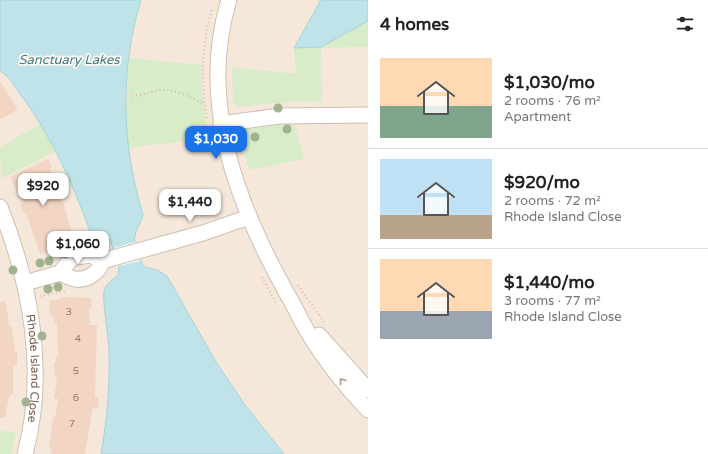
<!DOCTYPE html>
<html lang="en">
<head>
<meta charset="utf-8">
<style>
  :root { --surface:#fff; --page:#f2f2f2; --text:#222; --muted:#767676; --line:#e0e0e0; --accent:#1a73e8 }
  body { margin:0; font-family:"Varela Round",sans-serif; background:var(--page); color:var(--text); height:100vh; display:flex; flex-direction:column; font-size:15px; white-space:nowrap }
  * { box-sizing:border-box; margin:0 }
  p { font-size:13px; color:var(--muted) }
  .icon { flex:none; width:22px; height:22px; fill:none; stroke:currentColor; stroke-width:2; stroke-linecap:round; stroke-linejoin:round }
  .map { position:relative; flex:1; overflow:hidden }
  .panel { display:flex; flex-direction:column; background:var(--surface); width:340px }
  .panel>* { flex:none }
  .price { position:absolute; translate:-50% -34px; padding:0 9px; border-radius:8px; background:#fff; color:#222; font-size:13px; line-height:26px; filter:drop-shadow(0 1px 2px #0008) }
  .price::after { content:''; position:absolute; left:50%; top:24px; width:12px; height:9px; margin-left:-6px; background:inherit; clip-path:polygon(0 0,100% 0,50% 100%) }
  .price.active { background:var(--accent); color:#fff }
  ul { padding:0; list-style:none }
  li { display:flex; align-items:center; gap:12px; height:100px; padding:0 12px }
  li+li { border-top:1px solid var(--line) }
  li span { display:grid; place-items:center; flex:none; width:112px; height:80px; border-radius:0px; color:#555 }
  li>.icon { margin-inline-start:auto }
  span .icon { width:48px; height:48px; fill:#fffc; stroke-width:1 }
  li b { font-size:17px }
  h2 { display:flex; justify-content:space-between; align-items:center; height:48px; padding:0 12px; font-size:17px }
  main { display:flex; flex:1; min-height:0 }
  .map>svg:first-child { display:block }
</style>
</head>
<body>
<main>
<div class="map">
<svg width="368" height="454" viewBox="0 0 368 454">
  <rect width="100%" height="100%" fill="#fdf6ec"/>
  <path fill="#f5e8da" d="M0,0H321L294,48L368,47V454H0Z"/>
  <g fill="#d8ecc9">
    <path d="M316,0H368V47L321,48L322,102H287L239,107L233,103L232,67L296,74L294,48L319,2Z"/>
    <path d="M129,58L202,65L201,85L208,138L128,148L126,112Z"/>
    <path d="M294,122L304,159L249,170L240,138L246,126Z"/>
    <path d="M41,124L56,151L1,179L0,147Z"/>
    <path d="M0,430L16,433L12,454H0Z"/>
  </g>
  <g fill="#bfe3e8" stroke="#a5d3da">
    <path d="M0,0H141C120,69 121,145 143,214C142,223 136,228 135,236C133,244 139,261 145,267L157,270L167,276L216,362L245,405L284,454H101C107,420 110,387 109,352C109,339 102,300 104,291C106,283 113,280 118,275L119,266L110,240L95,236L90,231C72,182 51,135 20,94C14,85 9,76 0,71Z"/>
    <path d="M321,0H368V21L321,47L294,48Z"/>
  </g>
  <path fill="#fdf6ec" d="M135,242L140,261L119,266L114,248Z"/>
  <g fill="#f3d5c3">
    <path d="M0,81L18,110L0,119Z"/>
    <path d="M48,159L52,168L50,169L54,176L51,178L64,205L73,237L68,238L70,244L40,254L26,213L24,214L20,204L23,203L10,177Z"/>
    <path d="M61,297L91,298L92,308H89L90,325H97L95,397H99L98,409L93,408L85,454H51L52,450L49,449L53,417H55L58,399L54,398L57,378H55L54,362H56V357L58,356L57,323L54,324L53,315H50L49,301L61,299Z"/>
    <path d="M6,301L9,326H12L15,352H17V365H13V394H11L9,397L5,418H0V302Z"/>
  </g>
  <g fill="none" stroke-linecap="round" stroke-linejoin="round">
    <g stroke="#d1beb0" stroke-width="17">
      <g id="minor">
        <path d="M229,0C197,104 239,209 290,299C297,311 302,323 309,334C326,362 346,387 368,410"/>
        <path d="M221,124L279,116L368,115"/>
        <path id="s1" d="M0,207C31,284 47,373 25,454"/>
        <path d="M102,261L203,233L249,217"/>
        <path d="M60,273C65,275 70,278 75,279C87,281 100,272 102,261"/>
        <path d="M25,283L60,273L71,259L76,257L91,255L102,261"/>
        <path d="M319,335L368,390"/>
      </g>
    </g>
    <g stroke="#d9b8a5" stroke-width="2" stroke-dasharray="1 3" stroke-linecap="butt">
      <path d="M132,96C142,96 150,91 160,90C174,89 192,97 204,104"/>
      <path d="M207,118C201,83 201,44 212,10"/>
      <path d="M262,277L276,303"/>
      <path d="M298,285L324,322"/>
      <path d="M40,296L67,291"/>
    </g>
    <use href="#minor" stroke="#fff" stroke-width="15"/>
  </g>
  <g fill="#a0b28e">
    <circle cx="278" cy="108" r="4.5"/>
    <circle cx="287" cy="129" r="4.5"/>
    <circle cx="255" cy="137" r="4.5"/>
    <circle cx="94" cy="246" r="4.5"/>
    <circle cx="77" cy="249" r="4.5"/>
    <circle cx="65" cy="254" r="4.5"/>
    <circle cx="49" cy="261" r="4.5"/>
    <circle cx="40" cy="263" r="4.5"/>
    <circle cx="13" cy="270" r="4.5"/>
    <circle cx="58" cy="287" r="4.5"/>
    <circle cx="48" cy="289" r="4.5"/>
    <circle cx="42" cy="336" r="4.5"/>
    <circle cx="26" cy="402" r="4.5"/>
  </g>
  <defs><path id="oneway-chevron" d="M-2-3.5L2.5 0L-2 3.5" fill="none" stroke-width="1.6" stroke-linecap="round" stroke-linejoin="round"/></defs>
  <use stroke="#af9d94" href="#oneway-chevron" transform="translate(342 381) rotate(-129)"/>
  <g text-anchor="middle" stroke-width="3.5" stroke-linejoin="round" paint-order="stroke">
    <g font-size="10" fill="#987a6a">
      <text x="69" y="315">3</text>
      <text x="78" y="342">4</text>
      <text x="76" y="374">5</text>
      <text x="76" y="401">6</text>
      <text x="72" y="427">7</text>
    </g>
    <g font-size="12" fill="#7a5c4d" stroke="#fffaf3">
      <text dy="4" stroke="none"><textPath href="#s1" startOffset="166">Rhode Island Close</textPath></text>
    </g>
    <g font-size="13" font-style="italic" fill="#437c86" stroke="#fffaf3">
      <text x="69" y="64">Sanctuary Lakes</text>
    </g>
  </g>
</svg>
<b class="price active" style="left:216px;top:160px">$1,030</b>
<b class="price" style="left:43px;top:207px">$920</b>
<b class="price" style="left:190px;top:223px">$1,440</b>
<b class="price" style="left:78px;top:265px">$1,060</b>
</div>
<section class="panel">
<h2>4 homes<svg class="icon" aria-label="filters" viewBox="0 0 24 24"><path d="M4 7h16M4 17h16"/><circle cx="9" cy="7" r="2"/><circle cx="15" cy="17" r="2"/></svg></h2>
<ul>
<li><span style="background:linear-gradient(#ffd9b3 60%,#7fa58c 0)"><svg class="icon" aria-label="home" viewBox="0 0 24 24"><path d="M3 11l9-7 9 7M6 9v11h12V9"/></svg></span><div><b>$1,030/mo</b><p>2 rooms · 76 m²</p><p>Apartment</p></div></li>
<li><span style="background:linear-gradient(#bfe0f5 70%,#b9a48a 0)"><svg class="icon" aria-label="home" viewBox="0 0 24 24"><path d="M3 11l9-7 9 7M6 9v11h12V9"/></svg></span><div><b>$920/mo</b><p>2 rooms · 72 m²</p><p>Rhode Island Close</p></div></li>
<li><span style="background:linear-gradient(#ffd9b3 65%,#9aa5b1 0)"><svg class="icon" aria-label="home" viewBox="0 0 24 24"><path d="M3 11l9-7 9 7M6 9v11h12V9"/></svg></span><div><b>$1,440/mo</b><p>3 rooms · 77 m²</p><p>Rhode Island Close</p></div></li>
</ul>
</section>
</main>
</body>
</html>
